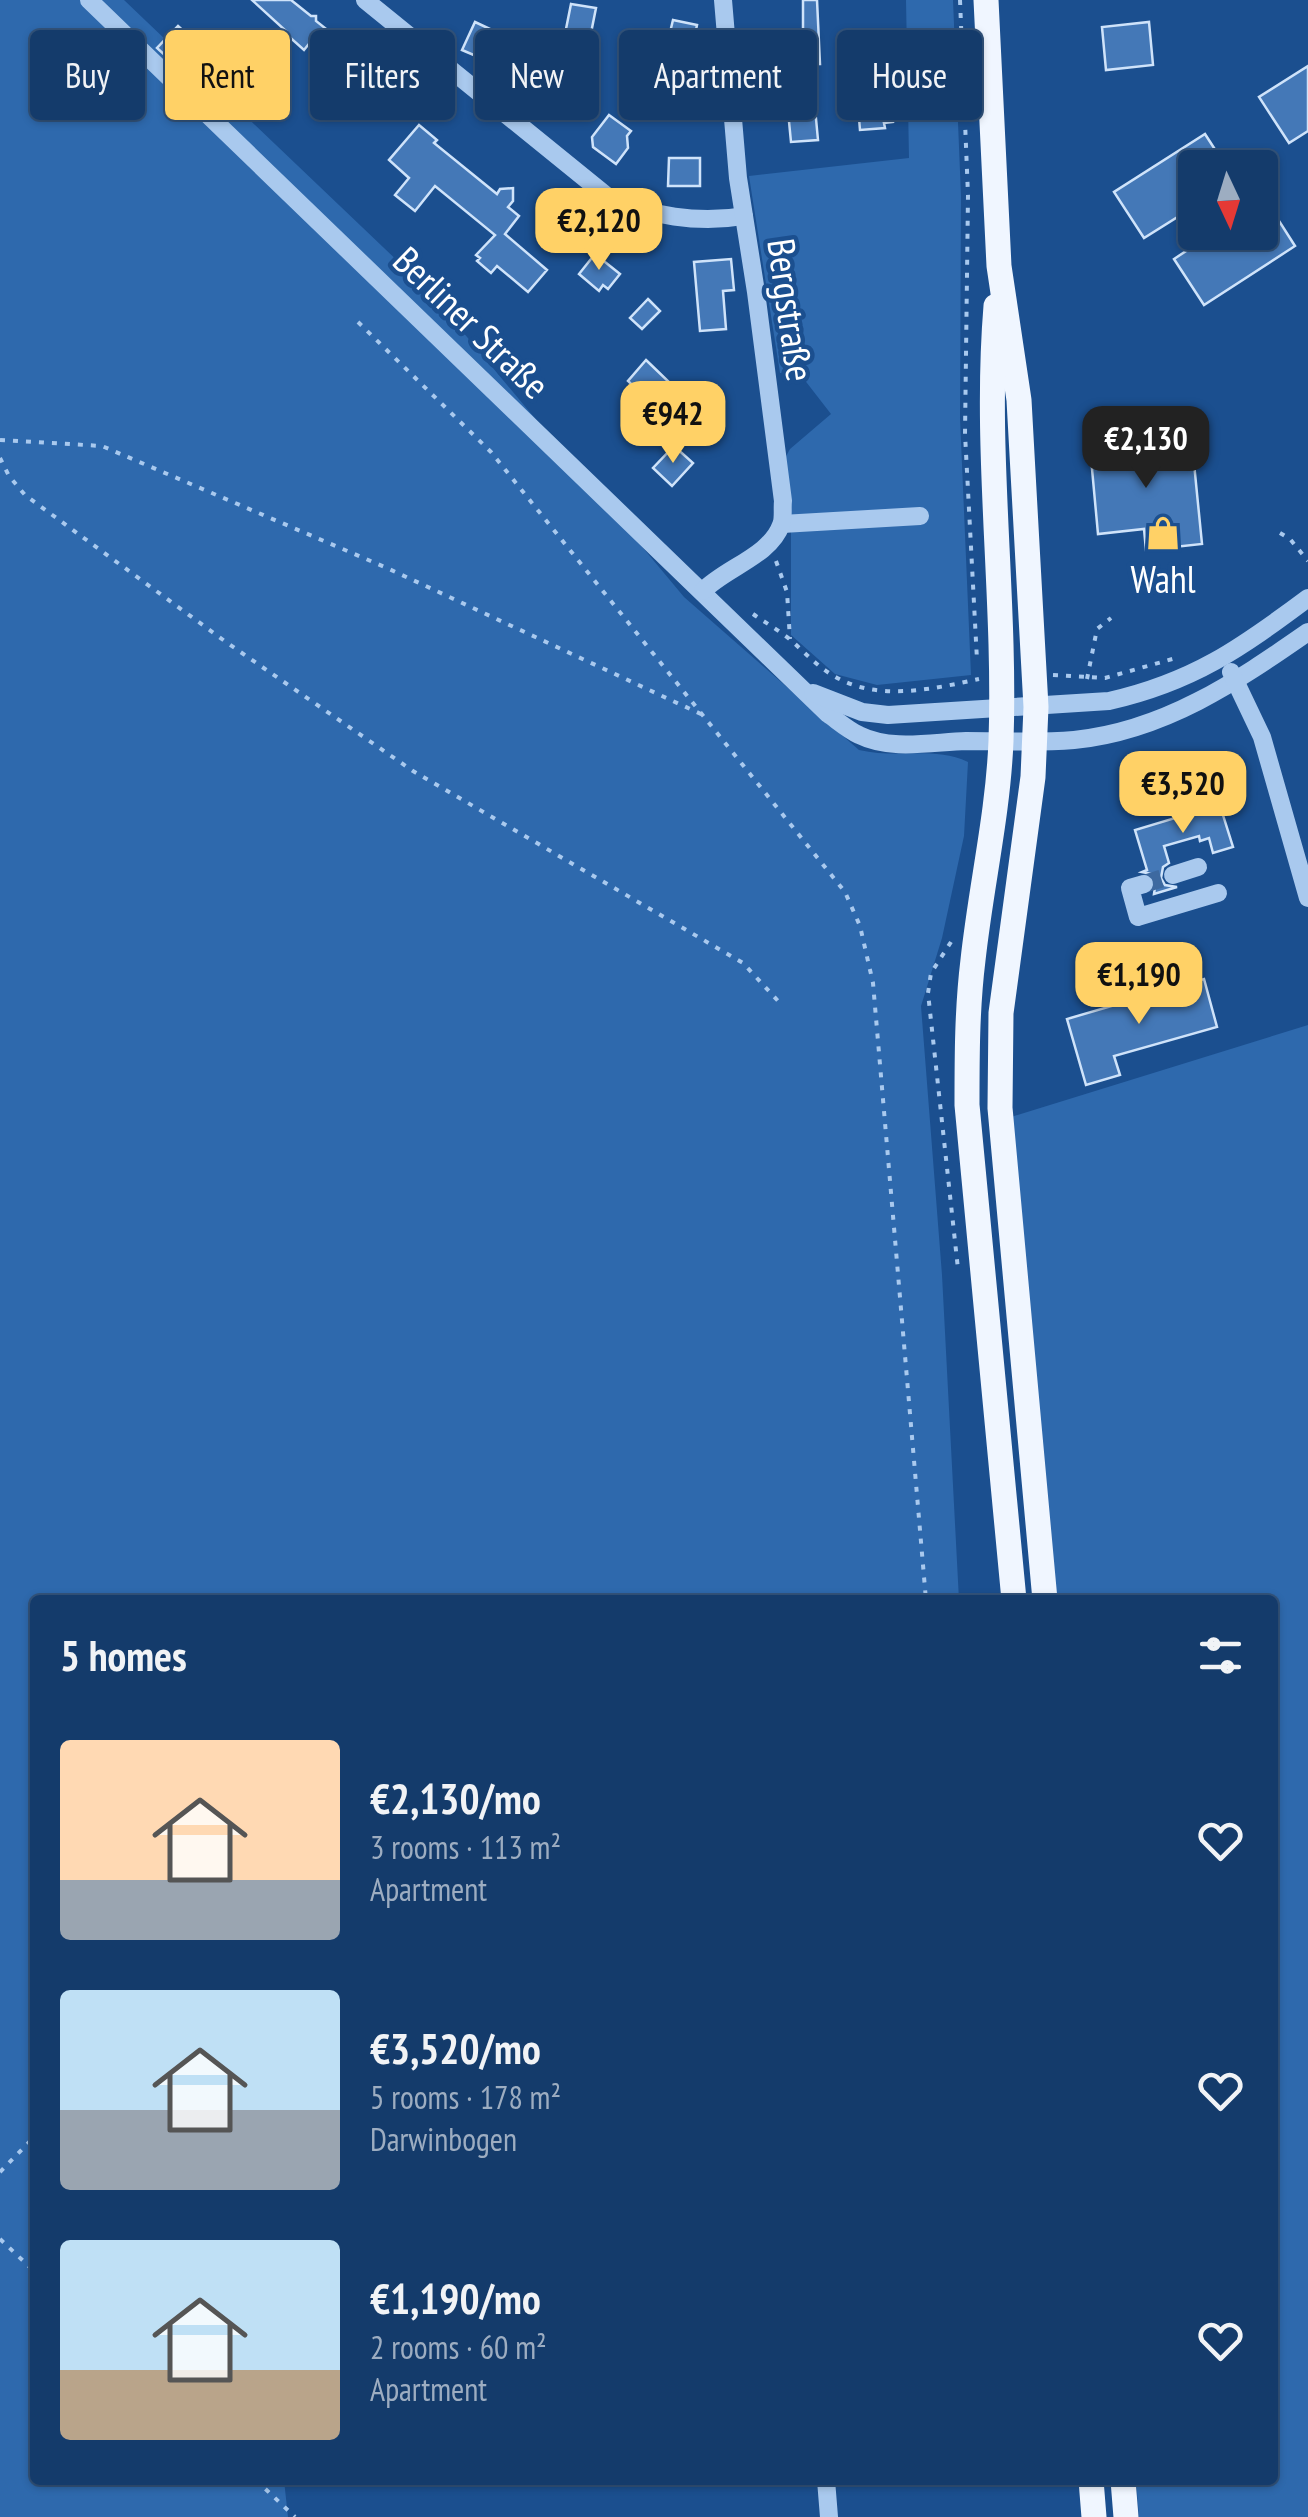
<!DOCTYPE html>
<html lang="en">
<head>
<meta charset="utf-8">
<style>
  :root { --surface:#143b6b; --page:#214673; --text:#f1f3f6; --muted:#9dadc1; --line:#33557e; --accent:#ffd166 }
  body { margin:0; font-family:"PT Sans Narrow",sans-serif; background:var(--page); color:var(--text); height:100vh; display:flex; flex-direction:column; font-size:38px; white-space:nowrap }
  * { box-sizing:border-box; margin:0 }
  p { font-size:32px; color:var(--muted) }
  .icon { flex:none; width:55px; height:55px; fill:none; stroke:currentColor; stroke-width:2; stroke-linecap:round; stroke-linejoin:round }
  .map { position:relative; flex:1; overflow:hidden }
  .details { position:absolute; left:30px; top:1595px; width:1248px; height:890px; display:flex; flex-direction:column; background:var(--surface); border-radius:10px; box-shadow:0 2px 8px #0004,0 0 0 2px var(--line) }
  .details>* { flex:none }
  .hud { position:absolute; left:30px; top:30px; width:1250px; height:90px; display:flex; gap:20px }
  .needle { width:65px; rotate:176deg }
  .fabs { position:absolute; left:1178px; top:150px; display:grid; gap:20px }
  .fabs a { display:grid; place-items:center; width:100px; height:100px; border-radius:10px; background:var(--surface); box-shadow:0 2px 8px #0004,0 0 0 2px var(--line); font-size:50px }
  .price { position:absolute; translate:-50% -85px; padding:0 22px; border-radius:20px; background:var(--accent); color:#111; font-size:32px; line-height:65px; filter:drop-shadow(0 2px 5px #0008) }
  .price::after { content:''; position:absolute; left:50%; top:60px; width:30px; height:22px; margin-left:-15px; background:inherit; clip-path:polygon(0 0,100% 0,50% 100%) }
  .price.on { background:#222; color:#fff }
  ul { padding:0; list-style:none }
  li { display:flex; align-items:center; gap:30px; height:250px; padding:0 30px }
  li span { display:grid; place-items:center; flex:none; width:280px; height:200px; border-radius:10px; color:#555 }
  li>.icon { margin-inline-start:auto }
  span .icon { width:120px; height:120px; fill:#fffc; stroke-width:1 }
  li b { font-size:42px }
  h2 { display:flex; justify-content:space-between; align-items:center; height:120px; padding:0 30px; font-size:42px }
  .chip { padding:0 35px; border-radius:10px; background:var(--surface); box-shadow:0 2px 8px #0004,0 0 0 2px var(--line); font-size:35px; line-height:90px }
  .chip.on { background:var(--accent); color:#111 }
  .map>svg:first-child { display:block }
</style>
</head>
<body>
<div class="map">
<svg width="1308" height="2517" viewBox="0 0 1308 2517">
  <rect width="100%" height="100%" fill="#1b4f8f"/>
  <g fill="#2e69ad">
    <path d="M0,0H124L427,289L684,597L859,750C897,759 933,746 968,762L964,836L942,938L921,1006L942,1275L959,1600H35V2480H284L288,2517H0Z"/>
    <path d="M906,0H953L961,196L960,418L971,675L877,685L835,674L791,635V504L784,460L790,449L831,414L800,374L780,373L749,176L909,158Z"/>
    <path d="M1308,1025V2517H1139L1136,2480H1272V1600H1057L1011,1117Z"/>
  </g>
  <g fill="#4478b7" stroke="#cfe3fa" stroke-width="2.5">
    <path d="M252,0H291L311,16H316V21L340,40L342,37L392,79L398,71L411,82L404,89L412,95L392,119L365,98L367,94L308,45L304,50L285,33L286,31Z"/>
    <path d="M803,0H817L820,64L788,65L787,36H803Z"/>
    <path d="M571,4L596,8L591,33L566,29Z"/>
    <path d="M673,20L697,25L691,55L666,49Z"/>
    <path d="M475,22L503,35L500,40L505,43L498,59L493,57L490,62L462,50Z"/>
    <path d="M1149,22L1153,65L1106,70L1102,27Z"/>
    <path d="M178,26L189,36L168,58L157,48Z"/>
    <path d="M888,62L893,122L884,123L885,128L860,130L858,106L865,105L861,64Z"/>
    <path d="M1308,66V131L1289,143L1259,97Z"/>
    <path d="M649,70L674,75L671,87L676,88L673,104L643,97Z"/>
    <path d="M552,74L581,86L569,113L540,101Z"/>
    <path d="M815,108L818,140L791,142L788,111Z"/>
    <path d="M609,115L631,131L627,136L628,148L616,164L593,147L592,137Z"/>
    <path d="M419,125L437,140L434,143L497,194L500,189L513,188V201L508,207L519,216L505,234L547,270L528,292L497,266L491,273L477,261L480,258L476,255L495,235L435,186L415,211L395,195L409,178L389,160Z"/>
    <path d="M1205,134L1227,168H1195V206L1144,238L1114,192Z"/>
    <path d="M669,158H700V186H668Z"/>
    <path d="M1260,191L1295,246L1204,305L1174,259L1215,232H1260Z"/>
    <path d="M595,254L620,274L608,289L603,285L599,291L579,274Z"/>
    <path d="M731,259L734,290L723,291L726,329L700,331L694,262Z"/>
    <path d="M648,299L660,311L642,329L630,318Z"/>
    <path d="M646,360L671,384L652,404L628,381Z"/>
    <path d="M1124,433L1125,450L1192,443L1202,544L1146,550L1144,529L1098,534L1089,436Z"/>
    <path d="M674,446L693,463L672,486L653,468Z"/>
    <path d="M1217,796L1233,847L1213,853L1209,838L1200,841L1199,836L1164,846L1169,863L1163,867L1161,878L1165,885L1177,887L1154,894L1156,880L1152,874L1142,872L1147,870L1135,830L1192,813L1189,804Z"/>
    <path d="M1204,979L1217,1027L1114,1056L1120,1075L1086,1085L1067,1019Z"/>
  </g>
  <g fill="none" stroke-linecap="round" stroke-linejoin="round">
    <path stroke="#3d69a0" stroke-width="18" stroke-dasharray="18 9" stroke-linecap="butt" d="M1144,884L1173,875"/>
    <g stroke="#a9c9ee" stroke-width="4" stroke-dasharray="5 8" stroke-linecap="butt">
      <path d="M960,0L968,195L965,434L977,660"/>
      <path d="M358,322L491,452L845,892L860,926L873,983L926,1600"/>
      <path d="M0,440L102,446L387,568L703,715"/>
      <path d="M0,458L9,476L25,495L226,642L413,771L743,963L779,1002"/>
      <path d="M1280,533L1290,539L1308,561"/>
      <path d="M776,561L787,592L790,639"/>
      <path d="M753,614C766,623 780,631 792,641C806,654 818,667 834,676C877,702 933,689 979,679"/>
      <path d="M1053,675L1105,678L1176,658"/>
      <path d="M1087,679L1097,629L1111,618"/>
      <path d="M951,942L931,973L928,993L958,1269"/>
      <path d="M0,2172L35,2136"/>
      <path d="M0,2239L35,2272"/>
      <path d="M256,2480L295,2517"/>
    </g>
    <g stroke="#a9c9ee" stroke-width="18">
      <path d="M89,0L828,714C838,721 848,730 859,735C891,751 932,742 966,741C1002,741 1038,743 1074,740C1164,731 1236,682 1308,632"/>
      <path d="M365,0L608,197C650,216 698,224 744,216"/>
      <path d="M782,524L920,516"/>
      <path d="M703,591C725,568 770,556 781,525C784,519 782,508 783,501L756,292L738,178L723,0"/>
      <path d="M1231,672L1262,737L1308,898"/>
      <path d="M813,693L862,712L888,715L1109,701C1193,682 1241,648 1308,598"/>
      <path d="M1173,875L1198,867"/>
      <path d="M1144,884L1130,888L1138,917L1218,893"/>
      <path d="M826,2480L829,2517"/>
    </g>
    <g stroke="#f0f6ff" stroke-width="25">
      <path d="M986,0L999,266L1019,400L1036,707L1033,777L1001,1013L1000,1108L1045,1600"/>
      <path d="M996,306C984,451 1006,596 1001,741C998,815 981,886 973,960C967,1009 967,1057 967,1105L1014,1600"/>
      <path d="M1091,2480L1094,2517"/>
      <path d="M1123,2480L1126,2517"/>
    </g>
  </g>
  <defs>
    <g id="shop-bare" transform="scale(2.7)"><path d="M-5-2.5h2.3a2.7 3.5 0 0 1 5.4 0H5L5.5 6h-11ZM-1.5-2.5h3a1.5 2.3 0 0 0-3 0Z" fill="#ffd166" stroke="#1b4f8f" stroke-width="2.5" paint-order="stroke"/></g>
  </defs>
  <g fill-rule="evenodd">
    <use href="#shop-bare" x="1163" y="533"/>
  </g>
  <g text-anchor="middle" stroke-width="9" stroke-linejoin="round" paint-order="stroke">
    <g font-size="38" fill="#fff" stroke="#1b4f8f">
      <text transform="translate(790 310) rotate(82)" y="13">Bergstraße</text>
      <text transform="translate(471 323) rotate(44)" y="13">Berliner Straße</text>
    </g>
    <g font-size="38" fill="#fff" stroke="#1b4f8f">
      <text x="1163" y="593">Wahl</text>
    </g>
  </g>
</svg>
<div class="fabs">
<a><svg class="needle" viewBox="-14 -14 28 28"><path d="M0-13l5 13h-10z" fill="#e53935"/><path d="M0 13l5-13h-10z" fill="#9dadc1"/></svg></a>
</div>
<b class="price" style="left:599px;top:273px">€2,120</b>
<b class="price" style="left:673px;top:466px">€942</b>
<b class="price on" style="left:1146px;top:491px">€2,130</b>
<b class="price" style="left:1183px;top:836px">€3,520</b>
<b class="price" style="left:1139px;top:1027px">€1,190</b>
<div class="hud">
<a class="chip">Buy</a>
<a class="chip on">Rent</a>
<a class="chip">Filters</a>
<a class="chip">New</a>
<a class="chip">Apartment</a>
<a class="chip">House</a>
</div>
<section class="details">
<h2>5 homes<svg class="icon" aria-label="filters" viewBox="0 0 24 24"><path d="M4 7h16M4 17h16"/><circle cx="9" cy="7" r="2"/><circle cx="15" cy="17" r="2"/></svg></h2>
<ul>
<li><span style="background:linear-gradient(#ffd9b3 70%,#9aa5b1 0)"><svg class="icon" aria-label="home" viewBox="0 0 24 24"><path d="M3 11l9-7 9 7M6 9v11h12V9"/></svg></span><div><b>€2,130/mo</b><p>3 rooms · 113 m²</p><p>Apartment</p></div><svg class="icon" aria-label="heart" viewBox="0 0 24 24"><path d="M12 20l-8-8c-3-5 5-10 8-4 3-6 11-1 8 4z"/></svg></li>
<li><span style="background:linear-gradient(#bfe0f5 60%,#9aa5b1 0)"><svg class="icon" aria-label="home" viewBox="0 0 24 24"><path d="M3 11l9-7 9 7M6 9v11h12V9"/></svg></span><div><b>€3,520/mo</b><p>5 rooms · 178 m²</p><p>Darwinbogen</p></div><svg class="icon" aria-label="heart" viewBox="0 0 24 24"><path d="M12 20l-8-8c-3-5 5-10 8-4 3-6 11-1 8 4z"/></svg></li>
<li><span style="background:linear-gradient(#bfe0f5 65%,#b9a48a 0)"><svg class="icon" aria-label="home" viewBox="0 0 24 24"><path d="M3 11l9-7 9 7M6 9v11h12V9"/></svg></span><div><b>€1,190/mo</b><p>2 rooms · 60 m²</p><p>Apartment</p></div><svg class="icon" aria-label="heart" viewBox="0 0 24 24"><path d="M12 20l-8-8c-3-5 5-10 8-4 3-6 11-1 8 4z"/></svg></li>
</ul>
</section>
</div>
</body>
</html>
